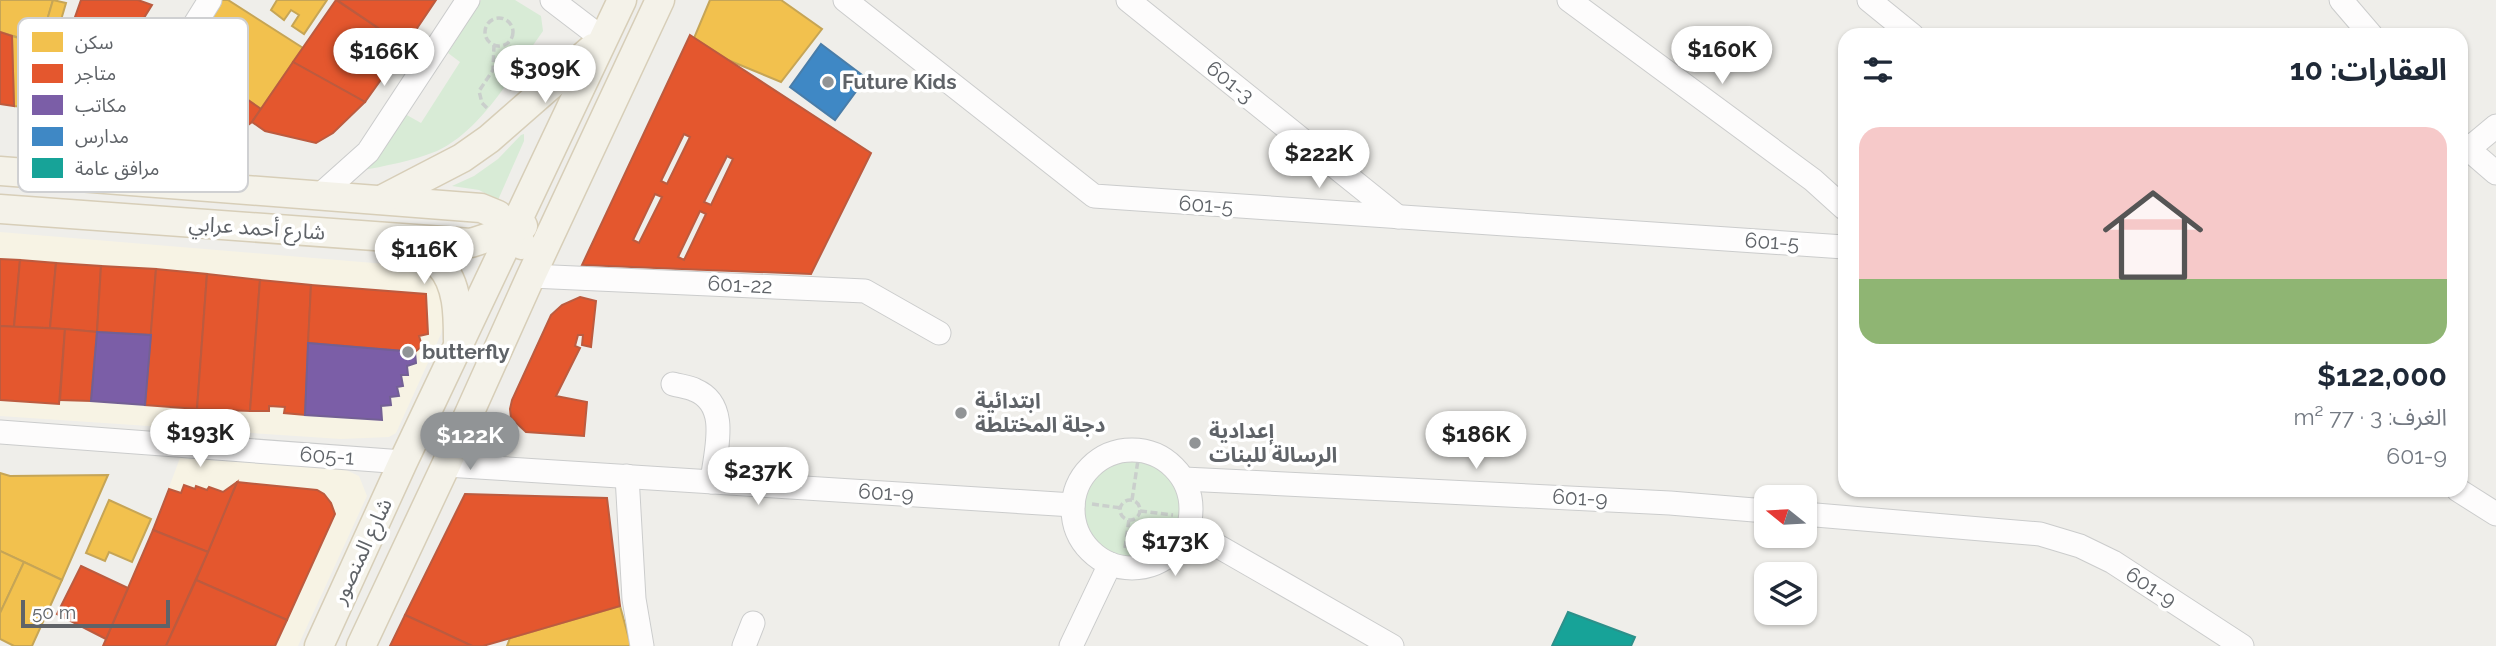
<!DOCTYPE html>
<html lang="ar">
<head>
<meta charset="utf-8">
<style>
  :root { --surface:#fff; --page:#f6f6f7; --text:#1f2937; --muted:#747a83; --line:#e0e1e3; --accent:#919496 }
  body { margin:0; font-family:Raleway,"Noto Sans Arabic",sans-serif; background:var(--page); color:var(--text); direction:rtl; height:100vh; display:flex; flex-direction:column; font-size:26px; white-space:nowrap }
  * { box-sizing:border-box; margin:0 }
  p { font-size:23px; color:var(--muted) }
  .icon { flex:none; width:38px; height:38px; fill:none; stroke:currentColor; stroke-width:2; stroke-linecap:round; stroke-linejoin:round }
  .map { position:relative; flex:1; overflow:hidden; direction:ltr }
  .details { position:absolute; left:1838px; top:28px; width:630px; height:469px; display:flex; flex-direction:column; background:var(--surface); border-radius:21px; box-shadow:0 2px 5px #0004; direction:rtl }
  .details>* { flex:none }
  .needle { width:46px; rotate:288deg }
  .fabs { position:absolute; left:1754px; top:485px; display:grid; gap:14px }
  .fabs a { display:grid; place-items:center; width:63px; height:63px; border-radius:14px; background:var(--surface); box-shadow:0 2px 5px #0004; font-size:35px }
  .scale { position:absolute; left:21px; bottom:18px; width:149px; box-sizing:border-box; padding-left:7px; border:4px solid #5f6368; border-top:0; font-size:19px; line-height:24px; white-space:nowrap; color:#5f6368; -webkit-text-stroke:5px #fff; paint-order:stroke }
  .price { position:absolute; translate:-50% -60px; padding:0 16px; border-radius:24px; background:#fff; color:#222; font-size:23px; line-height:46px; filter:drop-shadow(0 2px 4px #0008) }
  .price::after { content:''; position:absolute; left:50%; top:42px; width:21px; height:16px; margin-left:-10px; background:inherit; clip-path:polygon(0 0,100% 0,50% 100%) }
  .price.selected { background:var(--accent); color:#fff }
  ul { padding:0; list-style:none }
  li { display:grid; align-content:center; gap:14px; height:371px; padding:0 21px }
  li+li { border-top:2px solid var(--line) }
  li span { display:grid; place-items:center; height:217px; border-radius:21px; color:#555 }
  li>.icon { margin-inline-start:auto }
  span .icon { width:126px; height:126px; fill:#fffc; stroke-width:1 }
  li b { font-size:30px }
  h2 { display:flex; justify-content:space-between; align-items:center; height:84px; padding:0 21px; font-size:30px }
  .map>svg:first-child { display:block }
</style>
</head>
<body>
<div class="map">
<svg width="2496" height="646" viewBox="0 0 2496 646">
  <rect width="100%" height="100%" fill="#efeeea"/>
  <g fill="#f7f3e4">
    <path d="M0,232L422,267L440,289L446,305L441,334L396,433L389,437L341,439L0,416Z"/>
    <path d="M180,458L344,469L359,476L367,496L298,646H103L153,530Z"/>
  </g>
  <g fill="#d8ebd6">
    <path d="M481,0H515L541,16L543,31C514,71 483,130 437,151C412,161 385,166 359,171L405,114L421,123L460,62L448,53Z"/>
    <path d="M524,134V141L498,200L479,190L452,186L474,176L498,159L521,135Z"/>
    <circle cx="1132" cy="509" r="49"/>
  </g>
  <g fill="#f2c14e" stroke="#c6a556" stroke-width="2">
    <path d="M0,0H53L40,44L0,32Z"/>
    <path d="M53,0L66,3L61,20L73,23L63,51L40,44Z"/>
    <path d="M221,0H228L303,48L261,109L183,55Z"/>
    <path d="M277,0H327L304,34L292,26L299,15L291,10L284,20L271,10Z"/>
    <path d="M710,0H781L822,29L781,82L728,60L694,38Z"/>
    <path d="M12,36L40,44L114,66L84,112L14,106Z"/>
    <path d="M0,473L10,476L108,475L62,580L0,551Z"/>
    <path d="M109,500L151,519L132,562L109,552L105,561L86,553Z"/>
    <path d="M0,551L24,562L0,613Z"/>
    <path d="M24,562L62,580L32,646H14L0,639V613Z"/>
    <path d="M620,606L631,646H507L510,638Z"/>
  </g>
  <g fill="#e4572e" stroke="#bc5b3f" stroke-width="2" fill-rule="evenodd">
    <path d="M81,0H138L152,5L114,66L63,51Z"/>
    <path d="M336,0L405,46L365,102L293,62Z"/>
    <path d="M337,0H436L405,46Z"/>
    <path d="M0,32L12,36L14,106L0,104Z"/>
    <path d="M690,35L871,153L811,274L582,265ZM684,134L690,137L667,184L661,181ZM727,156L733,159L711,205L704,202ZM655,194L662,197L639,243L633,240ZM700,211L706,214L684,260L678,257Z"/>
    <path d="M183,55L261,109L252,122L236,134L138,125Z"/>
    <path d="M293,62L365,102L333,133L316,143L265,131L252,122Z"/>
    <path d="M0,259L20,260L14,327L0,326Z"/>
    <path d="M20,260L56,263L50,328L14,327Z"/>
    <path d="M56,263L101,266L97,332L50,328Z"/>
    <path d="M101,266L156,269L151,335L97,332Z"/>
    <path d="M156,269L207,274L197,409L145,405Z"/>
    <path d="M207,274L260,280L250,411L197,409Z"/>
    <path d="M260,280L311,285L305,415L284,413L285,407L269,406V411H250Z"/>
    <path d="M311,285L426,294L428,334L419,336L422,346L415,352L308,343Z"/>
    <path d="M580,297L596,301L591,347L582,345L583,335H578L575,346L580,348L556,396L587,402L584,436L526,432L511,418L510,409L512,400L551,315L562,305Z"/>
    <path d="M0,326L65,329L59,404L0,400Z"/>
    <path d="M65,329L97,332L91,401L60,400Z"/>
    <path d="M237,482L317,490L324,494L331,503L335,514L287,620L196,580Z"/>
    <path d="M237,482L208,552L153,530L169,489L181,493L184,485L195,489L196,486L207,490L209,487L223,492Z"/>
    <path d="M465,494L607,498L620,606L483,646H472L405,615Z"/>
    <path d="M153,530L208,552L166,646H103Z"/>
    <path d="M81,566L128,588L106,639L57,614Z"/>
    <path d="M196,580L287,620L275,646H166Z"/>
    <path d="M405,615L436,629L472,646H390Z"/>
  </g>
  <g fill="#7b5ea7" stroke="#736094" stroke-width="2">
    <path d="M97,332L151,335L145,405L91,401Z"/>
    <path d="M308,343L415,352L416,363L407,366L408,375H401L403,386L397,387L399,396L390,397L391,405L381,406L382,420L305,415Z"/>
  </g>
  <path fill="#3f88c5" stroke="#497da9" stroke-width="2" d="M821,44L866,78L835,120L790,87Z"/>
  <path fill="#17a398" stroke="#2d908a" stroke-width="2" d="M1568,612L1635,637L1631,646H1552Z"/>
  <g fill="none" stroke-linecap="round" stroke-linejoin="round">
    <g stroke="#cbcccc" stroke-width="25">
      <g id="minor">
        <path d="M552,0L603,39"/>
        <path d="M845,0L1094,196L1844,247"/>
        <path d="M1128,0L1398,217"/>
        <path d="M1569,0L1813,180L1844,208"/>
        <path d="M1869,0L1912,35"/>
        <path d="M2341,0L2371,35"/>
        <path d="M2460,142L2496,173"/>
        <path d="M2460,156L2496,126"/>
        <path d="M99,178L210,0"/>
        <path d="M321,194L368,152L468,0"/>
        <path d="M531,276L865,291L939,333"/>
        <path d="M673,384C680,386 689,387 695,390C731,405 715,452 712,482"/>
        <path d="M0,432L403,462"/>
        <circle cx="1132" cy="509" r="59"/>
        <path d="M446,465L1073,505"/>
        <path d="M627,476L634,599L642,646"/>
        <path d="M1184,479L1670,503L1766,511"/>
        <path d="M2458,490L2496,514"/>
        <path d="M1804,514L2040,534L2080,546L2113,562L2242,646"/>
        <path d="M1188,529L1392,646"/>
        <path d="M744,646L753,623"/>
        <path d="M1071,646L1110,564"/>
      </g>
    </g>
    <g stroke="#d7ceb8" stroke-width="31">
      <g id="major">
        <path d="M0,171L481,208L498,215L522,245"/>
        <path d="M383,199L462,158L489,139L593,48"/>
        <path d="M0,209L471,243L523,226"/>
        <path d="M400,245C413,250 430,254 440,265C458,284 458,315 458,340"/>
        <path d="M319,646L403,462L622,0"/>
        <path d="M361,646L446,465L531,276L660,0"/>
      </g>
    </g>
    <g stroke="#cacfcc" stroke-width="3.5" stroke-dasharray="7 3.5" stroke-linecap="butt">
      <circle cx="499" cy="32" r="14"/>
      <path d="M487,108L482,103L479,91L493,70L494,45"/>
      <path d="M1132,500L1138,460"/>
      <circle cx="1130" cy="510" r="10"/>
      <path d="M1092,504L1121,508"/>
      <path d="M1140,511L1173,515"/>
      <path d="M1125,548L1129,519"/>
    </g>
    <use href="#minor" stroke="#fdfcfc" stroke-width="23"/>
    <use href="#major" stroke="#f4f2e9" stroke-width="28"/>
  </g>
  <g fill="#919496" stroke="#fff" stroke-width="2.5">
    <circle cx="828" cy="82" r="7"/>
    <circle cx="408" cy="352" r="7"/>
    <circle cx="961" cy="413" r="7"/>
    <circle cx="1195" cy="443" r="7"/>
  </g>
  <g text-anchor="middle" stroke-width="7" stroke-linejoin="round" paint-order="stroke">
    <g font-size="21" font-weight="bold" fill="#5f6368" stroke="#fff" text-anchor="start">
      <text x="842" y="89">Future Kids</text>
      <text x="422" y="359">butterfly</text>
      <text x="975" y="408">ابتدائية<tspan x="975" dy="24">دجلة المختلطة</tspan></text>
      <text x="1209" y="438">إعدادية<tspan x="1209" dy="24">الرسالة للبنات</tspan></text>
    </g>
    <g font-size="21" fill="#5f6368" stroke="#fff">
      <text transform="translate(1230 82) rotate(39)" y="7">601-3</text>
      <text transform="translate(1206 205) rotate(4)" y="7">601-5</text>
      <text transform="translate(257 228) rotate(4)" y="7">شارع أحمد عرابي</text>
      <text transform="translate(1772 242) rotate(4)" y="7">601-5</text>
      <text transform="translate(740 285) rotate(3)" y="7">601-22</text>
      <text transform="translate(327 456) rotate(4)" y="7">605-1</text>
      <text transform="translate(886 493) rotate(4)" y="7">601-9</text>
      <text transform="translate(1580 498) rotate(3)" y="7">601-9</text>
      <text transform="translate(362 551) rotate(-65)" y="7">شارع المنصور</text>
      <text transform="translate(2151 587) rotate(33)" y="7">601-9</text>
    </g>
  </g>
  <rect x="18" y="18" width="230" height="174" rx="10" fill="#fff" stroke="#cfd0d2" stroke-width="2"/>
  <rect x="32" y="32" width="31" height="20" fill="#f2c14e"/>
  <rect x="32" y="64" width="31" height="19" fill="#e4572e"/>
  <rect x="32" y="95" width="31" height="20" fill="#7b5ea7"/>
  <rect x="32" y="127" width="31" height="19" fill="#3f88c5"/>
  <rect x="32" y="158" width="31" height="20" fill="#17a398"/>
  <g font-size="19" fill="#5f6368">
    <text x="75" y="49">سكن</text>
    <text x="75" y="80">متاجر</text>
    <text x="75" y="112">مكاتب</text>
    <text x="75" y="143">مدارس</text>
    <text x="75" y="175">مرافق عامة</text>
  </g>
</svg>
<div class="fabs">
<a><svg class="needle" viewBox="-14 -14 28 28"><path d="M0-13l5 13h-10z" fill="#e53935"/><path d="M0 13l5-13h-10z" fill="#747a83"/></svg></a>
<a><svg class="icon" aria-label="layers" viewBox="0 0 24 24"><path d="M12 4l9 5-9 5-9-5zM3 14l9 5 9-5"/></svg></a>
</div>
<div class="scale">50 m</div>
<b class="price" style="left:1722px;top:86px">$160K</b>
<b class="price" style="left:384px;top:88px">$166K</b>
<b class="price" style="left:545px;top:105px">$309K</b>
<b class="price" style="left:1319px;top:190px">$222K</b>
<b class="price" style="left:424px;top:286px">$116K</b>
<b class="price" style="left:200px;top:469px">$193K</b>
<b class="price" style="left:1476px;top:471px">$186K</b>
<b class="price selected" style="left:470px;top:472px">$122K</b>
<b class="price" style="left:758px;top:507px">$237K</b>
<b class="price" style="left:1175px;top:578px">$173K</b>
<section class="details">
<h2>العقارات: 10<svg class="icon" aria-label="filters" viewBox="0 0 24 24"><path d="M4 7h16M4 17h16"/><circle cx="9" cy="7" r="2"/><circle cx="15" cy="17" r="2"/></svg></h2>
<ul>
<li><span style="background:linear-gradient(#f6c9c9 70%,#8fb573 0)"><svg class="icon" aria-label="home" viewBox="0 0 24 24"><path d="M3 11l9-7 9 7M6 9v11h12V9"/></svg></span><div><b>$122,000</b><p>الغرف: 3 · 77 m²</p><p>601-9</p></div></li>
</ul>
</section>
</div>
</body>
</html>
